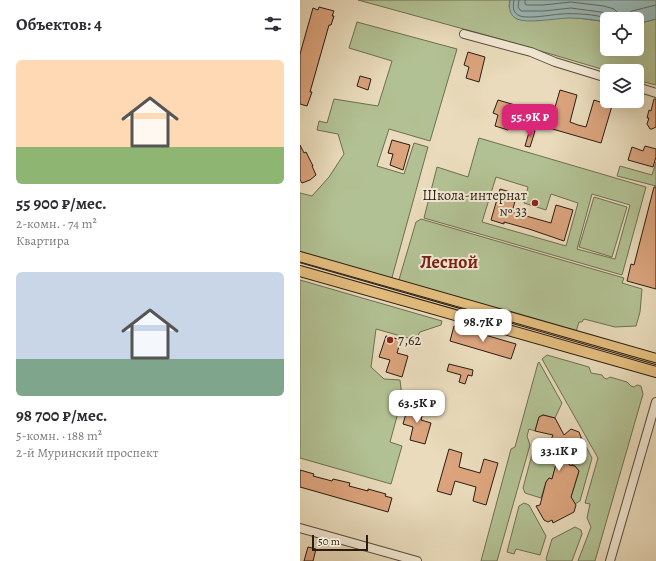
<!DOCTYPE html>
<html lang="ru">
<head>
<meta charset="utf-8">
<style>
  :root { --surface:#fff; --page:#f2f2f3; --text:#2b2b33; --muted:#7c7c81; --accent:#db2777 }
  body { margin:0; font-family:Alegreya,serif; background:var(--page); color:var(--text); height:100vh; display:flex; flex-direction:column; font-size:15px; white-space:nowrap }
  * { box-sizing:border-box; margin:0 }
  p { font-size:13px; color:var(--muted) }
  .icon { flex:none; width:22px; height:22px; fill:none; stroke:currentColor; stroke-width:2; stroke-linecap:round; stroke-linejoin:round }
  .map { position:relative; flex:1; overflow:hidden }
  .details { display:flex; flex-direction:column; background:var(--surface); width:300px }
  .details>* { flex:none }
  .tools { position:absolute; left:300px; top:12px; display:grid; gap:8px }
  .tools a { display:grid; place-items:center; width:44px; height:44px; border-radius:6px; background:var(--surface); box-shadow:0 4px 16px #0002; font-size:20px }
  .scale { position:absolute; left:12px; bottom:10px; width:56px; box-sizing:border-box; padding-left:4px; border:2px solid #2b1b12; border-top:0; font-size:11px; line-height:14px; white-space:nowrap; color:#2b1b12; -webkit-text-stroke:3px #f1e8d3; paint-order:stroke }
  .price { position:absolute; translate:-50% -34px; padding:0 9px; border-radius:8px; background:#fff; color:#222; font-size:13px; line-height:26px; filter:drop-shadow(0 1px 2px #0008) }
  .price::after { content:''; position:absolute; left:50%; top:24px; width:12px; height:9px; margin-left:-6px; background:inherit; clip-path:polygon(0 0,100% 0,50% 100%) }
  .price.active { background:var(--accent); color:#fff }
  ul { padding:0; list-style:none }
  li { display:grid; align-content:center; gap:8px; height:212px; padding:0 16px }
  li span { display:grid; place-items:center; height:124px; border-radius:6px; color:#555 }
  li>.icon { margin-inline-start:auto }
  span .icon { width:72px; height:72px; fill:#fffc; stroke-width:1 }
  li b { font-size:17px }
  h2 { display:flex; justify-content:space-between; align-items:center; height:48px; padding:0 16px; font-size:17px }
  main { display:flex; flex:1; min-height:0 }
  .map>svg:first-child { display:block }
</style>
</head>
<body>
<main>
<section class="details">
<h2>Объектов: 4<svg class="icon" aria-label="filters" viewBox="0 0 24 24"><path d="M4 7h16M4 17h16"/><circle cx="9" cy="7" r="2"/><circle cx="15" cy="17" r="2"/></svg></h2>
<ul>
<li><span style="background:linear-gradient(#ffd9b3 70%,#8fb573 0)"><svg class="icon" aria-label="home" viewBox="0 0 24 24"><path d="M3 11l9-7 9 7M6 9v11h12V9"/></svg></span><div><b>55 900 ₽/мес.</b><p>2-комн. · 74 m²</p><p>Квартира</p></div></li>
<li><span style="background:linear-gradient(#c9d6e8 70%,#7fa58c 0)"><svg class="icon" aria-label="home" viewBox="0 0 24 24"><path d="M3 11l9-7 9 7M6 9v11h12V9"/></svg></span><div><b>98 700 ₽/мес.</b><p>5-комн. · 188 m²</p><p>2-й Муринский проспект</p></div></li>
</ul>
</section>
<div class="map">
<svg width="356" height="561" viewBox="0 0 356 561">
  <rect width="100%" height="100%" fill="#e9dbbb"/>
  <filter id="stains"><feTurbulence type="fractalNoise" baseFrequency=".005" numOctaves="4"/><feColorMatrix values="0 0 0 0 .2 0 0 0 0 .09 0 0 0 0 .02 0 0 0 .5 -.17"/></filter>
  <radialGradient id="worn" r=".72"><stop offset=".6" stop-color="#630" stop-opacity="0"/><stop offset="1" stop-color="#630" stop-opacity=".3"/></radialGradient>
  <g fill="#b2c193" stroke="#6e6e52" fill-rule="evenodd">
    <path d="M58,0H210L209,7L260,18L271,17L307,22V49H337V24L356,19V85L337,80V71H308L200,39Z"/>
    <path d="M57,22L157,49L130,141L89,129L77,166L104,174L114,143L128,147L91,281L0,254V193L12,196L29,177L44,154L38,134L17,130L19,121L27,123L34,99L78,106L92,61L49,48Z"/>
    <path d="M179,138L346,187L322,275L124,218L137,167L168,177ZM196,177L228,187L224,203L246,210L251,194L278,203L266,246L182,222ZM292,194L330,205L315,259L277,249Z"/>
    <path d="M356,162V186L317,176L320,166L352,175Z"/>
    <path d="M294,197L327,207L312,257L279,247Z"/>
    <path d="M121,219L324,278L322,283L342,289L340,312L336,326L315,327L284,319L282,322H279L276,332L98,283L116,222Z"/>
    <path d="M0,280L142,321L141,325L120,332L115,340L76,329L71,367L84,379L100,380L102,398L90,442L102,446L91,484L0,458Z"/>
    <path d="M247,355L289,367L291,373L302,375L304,378L307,379L310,377L327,382L331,386L334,387L337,385L341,386L343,394L295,561H278L291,527L287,518L290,504L285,503L298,458L242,359Z"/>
    <path d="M239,362L262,403L255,418L243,415L239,417L235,431L229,429L227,436L230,445L197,561H181L211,449L215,447L238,363Z"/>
    <path d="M281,437L292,458L280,501L275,504L271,497L279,471L275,466L270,463L274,449Z"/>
    <path d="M250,442L255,452L258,453L259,455L252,479L249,478L246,482L241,498L225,493L223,488L234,447L238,443L246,445Z"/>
    <path d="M224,503L229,505L246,536L240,555L216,549L214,554L207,552L219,506Z"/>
    <path d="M275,527L281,530L282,534L272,561H247L246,559L252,539Z"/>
  </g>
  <path fill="#99b9b7" stroke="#6d7a75" d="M210,0H356V19L337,24V19H307V22C295,20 282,18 270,18C257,18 227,24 217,19C209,15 209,8 210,0Z"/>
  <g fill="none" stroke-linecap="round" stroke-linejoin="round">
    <g stroke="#626a64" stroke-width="1">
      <path d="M214,0C213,6 212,13 220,16C229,19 250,15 260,14C274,13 296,14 309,19"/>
      <path d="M219,0L218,7L221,11H244L271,8L308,13L313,16L315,19"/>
      <path d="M225,0V4L227,5H243L271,2L304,6L314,9L323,18L332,11L356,5"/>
    </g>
  </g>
  <g fill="#dba47d" stroke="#2b1b12">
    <path d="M19,7L34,11L32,16H34L31,25H29L10,92H12L7,106L0,104V54L13,8L18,10Z"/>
    <path d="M168,52L185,57L179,82L166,78L169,67L164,65Z"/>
    <path d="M60,76L71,79L68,90L57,86Z"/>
    <path d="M260,90L277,95L270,122L278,125L286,127L294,100L312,106L301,143L249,128Z"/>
    <path d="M354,99H356V127L352,129H350L347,124L349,118H347L349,110L351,111Z"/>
    <path d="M198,100L215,105L208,130L195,126L198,115L193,113Z"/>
    <path d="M230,129L235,131L230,147L225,146Z"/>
    <path d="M92,140L110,145L103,170L90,165L93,154L88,153Z"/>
    <path d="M0,145L4,153L6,152L13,166H12L16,175L10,180L2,183L0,180Z"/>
    <path d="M345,146L356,149V157L353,167L328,160L332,147L343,151Z"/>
    <path d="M354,187H356V289L327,281L331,264L334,265Z"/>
    <path d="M200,189L217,194L212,212L251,223L256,205L273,210L264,241L229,229L204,222V224L191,220Z"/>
    <path d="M154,326L216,344L211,359L150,341Z"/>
    <path d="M86,336L101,340L97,353L108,356L102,377L86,372L90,360L79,357Z"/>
    <path d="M149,364L173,370L172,376L168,375L165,384L159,382L161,375L147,371Z"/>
    <path d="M109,403L124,407L121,420L131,423L125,444L110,440L113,427L103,424Z"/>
    <path d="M243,415L255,418L264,435L271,429L279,432L281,437L279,446L274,449L269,465L275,466L279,471L271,497L276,505L274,512L253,523L252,520L248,522L244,520L236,506L240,505L246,482L249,478L252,479L259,453L255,452L250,442L253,435L235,431L239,417Z"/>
    <path d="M149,449L162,453L159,467L180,473L184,459L198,463L186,505L173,501L176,487L155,481L151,495L137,491Z"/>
    <path d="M0,470L14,474L13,476L32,481L33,479L50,483L49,486L68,491V489L86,494L85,496L92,498L88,512L0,487Z"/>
    <path d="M8,547L16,549L13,561H4Z"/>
  </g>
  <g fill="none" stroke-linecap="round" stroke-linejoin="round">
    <g stroke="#5a4b3c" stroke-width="10">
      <g id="minor">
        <path d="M164,34L231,52L255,62L307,78"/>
        <path d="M337,87L356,93"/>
        <path d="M0,528L117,561"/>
        <path d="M310,561L356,402"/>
      </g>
    </g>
    <g stroke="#2b1b12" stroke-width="12">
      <g id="major">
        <path d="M0,257L356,359"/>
        <path d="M0,271L356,372"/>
      </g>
    </g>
    <use href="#minor" stroke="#f1e8d3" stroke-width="8"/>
    <use href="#major" stroke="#e4be7e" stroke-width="10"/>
    <path stroke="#2b1b12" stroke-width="1" d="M0,262L356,363"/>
  </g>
  <g fill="#8f2418" stroke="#f1e8d3" stroke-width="1.5">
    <circle cx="235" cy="203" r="4"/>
    <circle cx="90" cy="340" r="4"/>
  </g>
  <g text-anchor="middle" stroke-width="4" stroke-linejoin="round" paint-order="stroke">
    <g font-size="14" fill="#2b1b12" stroke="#f1e8d3" text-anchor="end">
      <text x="227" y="200">Школа-интернат<tspan x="227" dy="16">№ 33</tspan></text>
      <text x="98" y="345" text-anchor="start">7,62</text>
    </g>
    <g font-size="18" font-weight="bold" fill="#7a1f14" stroke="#f1e8d3">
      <text x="149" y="268">Лесной</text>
    </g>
  </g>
  <rect width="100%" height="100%" filter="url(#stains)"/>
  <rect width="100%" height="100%" fill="url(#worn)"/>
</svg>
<div class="tools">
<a><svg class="icon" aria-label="locate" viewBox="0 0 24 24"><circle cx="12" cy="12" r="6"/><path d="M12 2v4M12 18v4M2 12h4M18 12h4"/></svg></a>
<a><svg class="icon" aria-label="layers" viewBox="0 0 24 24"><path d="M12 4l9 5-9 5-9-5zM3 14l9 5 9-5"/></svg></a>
</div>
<div class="scale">50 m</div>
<b class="price active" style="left:230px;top:138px">55.9K ₽</b>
<b class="price" style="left:183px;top:343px">98.7K ₽</b>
<b class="price" style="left:117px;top:424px">63.5K ₽</b>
<b class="price" style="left:259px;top:472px">33.1K ₽</b>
</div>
</main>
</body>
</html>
